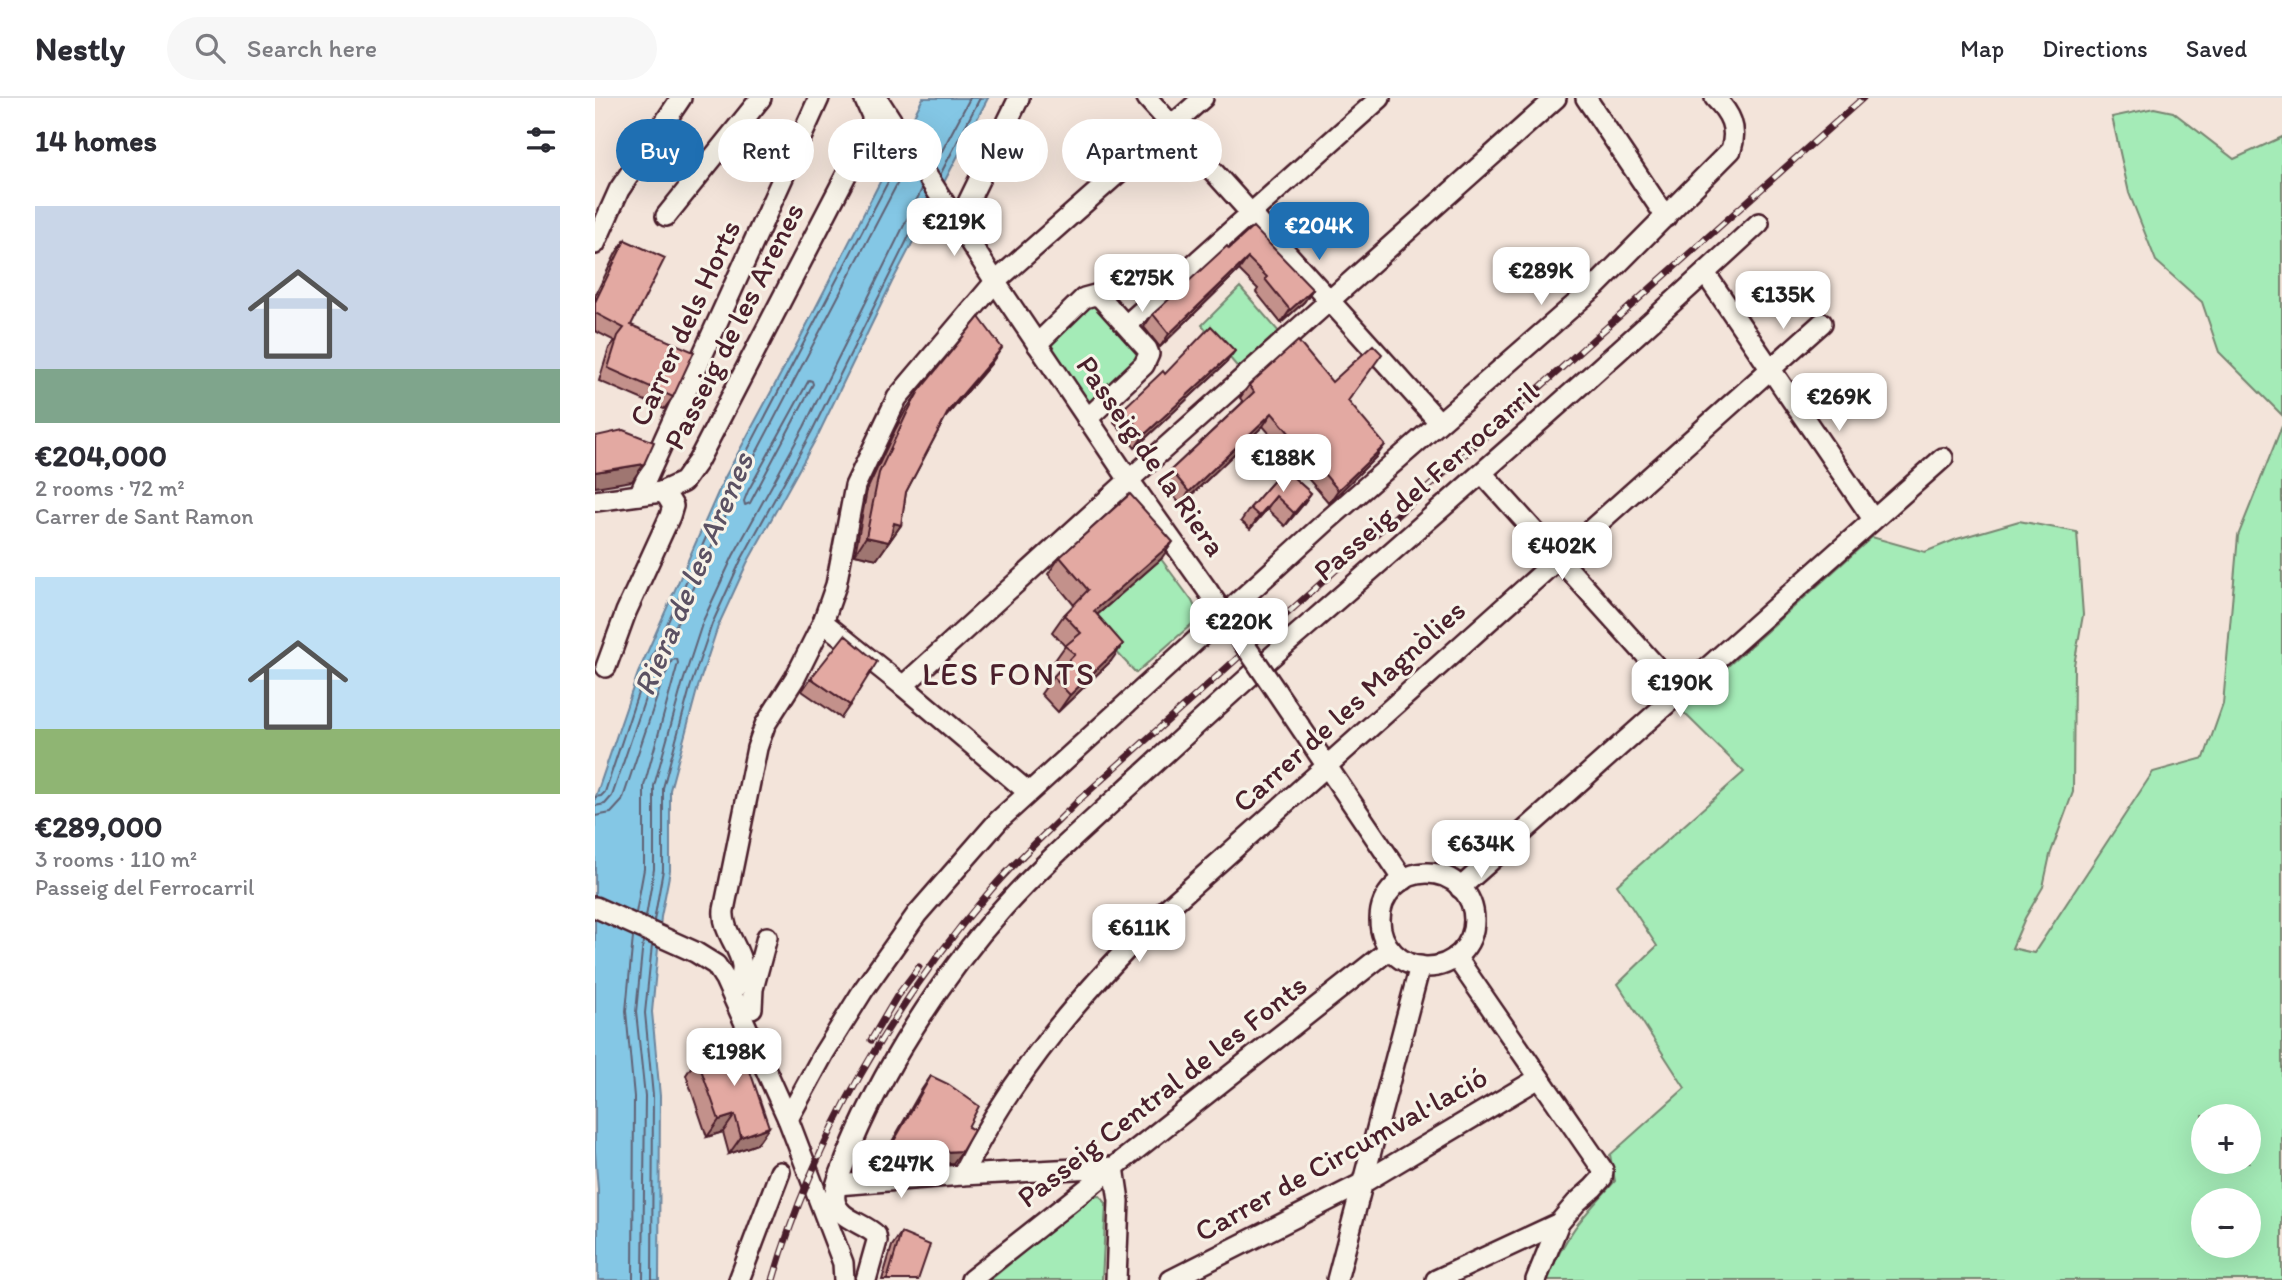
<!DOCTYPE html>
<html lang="en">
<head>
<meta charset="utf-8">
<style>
  :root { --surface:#fff; --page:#f7f7f7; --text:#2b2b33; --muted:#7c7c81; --line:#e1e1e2; --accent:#1f6fb2 }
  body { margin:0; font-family:Itim,sans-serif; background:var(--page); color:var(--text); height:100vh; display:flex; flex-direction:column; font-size:26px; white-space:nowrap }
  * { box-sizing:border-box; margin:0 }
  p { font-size:23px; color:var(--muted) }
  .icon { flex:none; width:38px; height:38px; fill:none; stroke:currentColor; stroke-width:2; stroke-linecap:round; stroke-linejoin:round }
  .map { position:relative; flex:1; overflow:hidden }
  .sheet { display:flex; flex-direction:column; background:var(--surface); width:595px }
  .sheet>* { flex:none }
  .top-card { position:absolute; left:21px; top:21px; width:665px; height:63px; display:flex; gap:14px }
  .controls { position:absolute; left:1596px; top:1006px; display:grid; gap:14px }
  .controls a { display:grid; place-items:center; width:70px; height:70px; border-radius:50%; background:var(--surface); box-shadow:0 7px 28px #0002; font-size:35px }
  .price { position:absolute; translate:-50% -60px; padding:0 16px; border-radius:14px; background:#fff; color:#222; font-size:23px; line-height:46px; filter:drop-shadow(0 2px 4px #0008) }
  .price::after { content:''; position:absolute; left:50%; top:42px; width:21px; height:16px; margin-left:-10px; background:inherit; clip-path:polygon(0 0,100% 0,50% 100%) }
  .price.active { background:var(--accent); color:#fff }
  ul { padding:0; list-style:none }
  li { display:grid; align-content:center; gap:14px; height:371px; padding:0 35px }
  li span { display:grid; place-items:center; height:217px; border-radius:0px; color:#555 }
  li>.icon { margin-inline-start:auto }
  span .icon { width:126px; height:126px; fill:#fffc; stroke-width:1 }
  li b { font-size:30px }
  h2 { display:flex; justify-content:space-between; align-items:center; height:84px; padding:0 35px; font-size:30px }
  .tag { padding:0 24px; border-radius:32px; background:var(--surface); box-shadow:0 7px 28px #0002; font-size:24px; line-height:63px }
  .tag.active { background:var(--accent); color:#fff }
  header { display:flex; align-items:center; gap:42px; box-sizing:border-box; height:98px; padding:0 35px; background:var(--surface); border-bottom:2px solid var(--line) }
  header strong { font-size:33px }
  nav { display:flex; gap:38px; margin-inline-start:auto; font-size:24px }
  .search { width:490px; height:63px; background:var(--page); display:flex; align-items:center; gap:18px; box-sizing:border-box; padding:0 24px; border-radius:38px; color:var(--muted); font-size:26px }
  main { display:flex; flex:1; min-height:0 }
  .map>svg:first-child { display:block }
</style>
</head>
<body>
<header>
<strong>Nestly</strong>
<div class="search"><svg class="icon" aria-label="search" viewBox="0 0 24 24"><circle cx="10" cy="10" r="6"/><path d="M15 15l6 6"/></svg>Search here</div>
<nav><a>Map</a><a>Directions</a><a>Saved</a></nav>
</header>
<main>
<section class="sheet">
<h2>14 homes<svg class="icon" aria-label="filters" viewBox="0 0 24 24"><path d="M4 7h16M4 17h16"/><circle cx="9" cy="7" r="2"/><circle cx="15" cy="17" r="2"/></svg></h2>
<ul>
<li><span style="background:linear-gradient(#c9d6e8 75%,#7fa58c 0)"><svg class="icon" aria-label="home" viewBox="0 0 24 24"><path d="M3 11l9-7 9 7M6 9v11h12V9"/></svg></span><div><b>€204,000</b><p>2 rooms · 72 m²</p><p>Carrer de Sant Ramon</p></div></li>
<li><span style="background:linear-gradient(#bfe0f5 70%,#8fb573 0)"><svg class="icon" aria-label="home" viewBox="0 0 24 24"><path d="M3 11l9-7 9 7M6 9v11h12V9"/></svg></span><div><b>€289,000</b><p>3 rooms · 110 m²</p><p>Passeig del Ferrocarril</p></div></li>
</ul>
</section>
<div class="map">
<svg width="1687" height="1182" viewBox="0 0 1687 1182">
  <rect width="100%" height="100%" fill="#f3e4da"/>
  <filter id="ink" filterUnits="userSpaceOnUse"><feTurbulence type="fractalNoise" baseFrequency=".0143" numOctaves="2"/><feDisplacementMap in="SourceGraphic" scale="14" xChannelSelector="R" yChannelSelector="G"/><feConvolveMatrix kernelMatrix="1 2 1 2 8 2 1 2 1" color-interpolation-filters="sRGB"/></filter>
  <g filter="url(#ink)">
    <g fill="#a4ebb7" stroke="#778571" stroke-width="2" fill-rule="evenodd">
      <path d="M1559,10L1578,14L1639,61L1687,39V317L1624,254L1607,204L1561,163L1534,95L1517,19Z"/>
      <path d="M645,189L691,242L651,279L607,227Z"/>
      <path d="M494,198L552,251L492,321L442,246Z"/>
      <path d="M1687,328V1182H952C970,1137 988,1118 1020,1083L1015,1057L1090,990L1023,886L1062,848L1022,787L1149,674L1085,611L1277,439L1330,454L1362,441L1424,423L1482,434L1488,517L1479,567L1478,694L1455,757L1448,789L1430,820L1417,850L1439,855L1558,674L1609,660L1628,606L1643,438ZM1608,1018H1654V1064H1608ZM1608,1102H1654V1148H1608Z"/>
      <path d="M566,461L597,503L605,519L541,575L494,524Z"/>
      <path d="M505,1098L511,1105L507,1182H395L496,1099Z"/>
    </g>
    <path fill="#84c7e5" stroke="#6d849b" stroke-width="2" d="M328,0H393L297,184L223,337L152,465L123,528L102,592L75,692V773L66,819L57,914L65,998L64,1182H3V1092L0,1053V701L43,575L129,381L203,244Z"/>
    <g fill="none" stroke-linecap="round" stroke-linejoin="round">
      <g stroke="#616275" stroke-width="2">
        <path d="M339,68L375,0"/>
        <path d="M345,77L385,0"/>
        <path d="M214,282L217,283L218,286L155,405L150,407L149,403L153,393Z"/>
        <path d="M0,699L6,698L10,694L49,577L136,384L306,59"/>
        <path d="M0,708L10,706L17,698L57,580L144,388L312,67"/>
        <path d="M0,718L16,715L27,703L67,584L77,562L82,561L83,565L49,688V771L41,815"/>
        <path d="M51,819L59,771V688L87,587L108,523L138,458L209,329L327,91"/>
        <path d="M59,823L68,772V690L95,590L117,526L146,462L217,333L333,100"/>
        <path d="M48,843L41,914L50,998L48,1182"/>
        <path d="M57,847L50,915L58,998L57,1182"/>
        <path d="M38,1182L39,999L31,913L38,839"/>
      </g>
      <g stroke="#4a1f2b" stroke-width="24">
        <g id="minor">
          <path d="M282,0L403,188L534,382L613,493"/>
          <path d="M552,0L844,324"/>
          <path d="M991,0L1071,119"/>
          <path d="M71,118L166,0"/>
          <path d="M362,127L424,0"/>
          <path d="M0,146L24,92L86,0"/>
          <path d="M1110,175L1278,421"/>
          <path d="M531,227L785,0"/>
          <path d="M442,246L489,200L500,197L506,200L552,251L554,256L549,267L492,321"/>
          <path d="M887,375L1084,594"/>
          <path d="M66,394L88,384L103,363L277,27V18L269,0"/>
          <path d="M44,397L224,0"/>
          <path d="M0,403L66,394L72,398L78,408L75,418L31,514L11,569"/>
          <path d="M228,524L308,588L433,694"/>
          <path d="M308,588L534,382L961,0"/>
          <path d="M681,593L809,782"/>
          <circle cx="832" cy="822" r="47"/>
          <path d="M865,790L1348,360"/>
          <path d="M0,809L100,854L121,867L130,881L193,1021L248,1165L249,1182"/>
          <path d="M137,894C165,862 126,843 129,812L162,650L170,627L200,580L228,524L241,487L260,388L302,300L400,184L608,0"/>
          <path d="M157,910L158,891L172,839"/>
          <path d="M193,1021L229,955L269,891L322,816L404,722L733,422L1001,188L1136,52C1143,30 1135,15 1120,0"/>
          <path d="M367,1077C417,975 493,887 574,809L1227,225"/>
          <path d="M242,1087L367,1077L519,1069L524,1103L521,1182"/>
          <path d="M144,1182L185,1074"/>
          <path d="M271,1182L282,1143L281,1137C270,1125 242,1121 240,1102C238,1089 247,1073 251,1061C285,974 347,878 409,809C446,768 487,732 527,695C588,639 649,582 712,528C864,395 1016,262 1164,125"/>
          <path d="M376,1182L795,851"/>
          <path d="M576,1182L766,1086L944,980"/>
          <path d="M742,1182L825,868"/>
          <path d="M841,1182L964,1125L981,1105L998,1090L1007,1080L1008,1072L861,859"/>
          <path d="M941,1182L964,1125"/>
        </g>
      </g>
      <use href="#minor" stroke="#f7f3e8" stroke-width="19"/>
      <g stroke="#4a1f2b" stroke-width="7">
        <g id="rail">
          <path d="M276,942L302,898L324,869"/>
          <path d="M178,1182C219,1040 299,905 395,793C422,761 455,732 484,702L1268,0"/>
        </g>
      </g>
      <use href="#rail" stroke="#f7f3e8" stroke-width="4.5" stroke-dasharray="13" stroke-linecap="butt"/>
      <g stroke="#4a1f2b" stroke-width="24" stroke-linecap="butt">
        <path id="minor-bridge" d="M613,493L681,593"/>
      </g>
      <use href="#minor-bridge" stroke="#f7f3e8" stroke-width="19"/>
    </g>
    <g fill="#c3918b" stroke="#4a1f2b" stroke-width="2">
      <path d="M30,142L36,227L78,299L69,311L4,283L14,250L20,243L0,233V198L21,155Z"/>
      <path d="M634,151L718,191L709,204L686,225L661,194L663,191L644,172L565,249L549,229L558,216Z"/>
      <path d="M631,265L540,350L519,324L528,311L570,276Z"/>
      <path d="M395,267L350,320L311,394L306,427L282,461L260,456L272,392L300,332L312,310L324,293Z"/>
      <path d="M654,287L753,303L781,359L734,405L668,328L586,407L567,385L576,372L648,304L645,300Z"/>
      <path d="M689,371L716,395L707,408L690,428L672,411L655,431L646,423L655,410Z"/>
      <path d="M465,459L566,461L502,517L516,563L463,614L446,596L458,579L465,571L458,565L470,548L457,534L469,517L479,507L453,476Z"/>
      <path d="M216,580L255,607L246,620L207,593Z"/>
      <path d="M124,947L174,1029L162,1046L134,1056L128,1034L112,1039L91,977L102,960L117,957Z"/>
      <path d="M336,978L373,1029L358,1065L282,1070L327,991Z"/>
      <path d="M306,1135L323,1182H287L297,1148Z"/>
    </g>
    <g fill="#9f7671" stroke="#4a1f2b" stroke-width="2">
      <path d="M653,160L644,172L565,249L574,236Z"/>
      <path d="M718,191L709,204L686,225L695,212Z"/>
      <path d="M407,250L395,267L342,329L354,312Z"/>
      <path d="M640,253L631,265L540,350L549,337Z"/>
      <path d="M677,315L668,328L586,407L594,394Z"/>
      <path d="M790,347L781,359L734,405L743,392Z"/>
      <path d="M49,366L37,383L0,389V374Z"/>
      <path d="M716,395L707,408L690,428L699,415Z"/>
      <path d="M681,398L672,411L655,431L664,418Z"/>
      <path d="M299,425L306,427L294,444Z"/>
      <path d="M271,439L294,444L282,461L260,456Z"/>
      <path d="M578,444L566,461L487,530L499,513Z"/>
      <path d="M528,546L516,563L463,614L475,597Z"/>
      <path d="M140,1017L128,1034L112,1039L124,1022Z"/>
      <path d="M174,1029L162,1046L134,1056L146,1039Z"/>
      <path d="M367,1053L358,1065L282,1070L291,1057Z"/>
    </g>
    <g fill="#e3a9a2" stroke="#4a1f2b" stroke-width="2">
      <path d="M658,129L718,191L695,212L670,181L672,179L653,160L574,236L558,216L632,148L634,151Z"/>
      <path d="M30,142L70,160L36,227L99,254L78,299L13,270L23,238L29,230L0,215V204Z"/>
      <path d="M384,219L407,250L354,312L311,394L306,427L299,425L294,444L271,439L284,375L312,315L324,293Z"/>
      <path d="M616,228L640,253L549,337L528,311L568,273L570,276Z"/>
      <path d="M703,243L737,284L778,247L787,256L753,303L790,347L743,392L677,315L594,394L576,372L659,294L654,287Z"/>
      <path d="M28,332L59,344L49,366L0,374V340L1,338Z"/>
      <path d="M689,371L716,395L699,415L681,398L664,418L655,410Z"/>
      <path d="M535,396L578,444L499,513L528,546L475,597L458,579L480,556L470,548L486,535L469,517L493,492L465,459Z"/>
      <path d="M250,537L282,564L255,607L216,580Z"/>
      <path d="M143,938L174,1029L146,1039L140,1017L124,1022L102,960L127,955L124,947Z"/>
      <path d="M336,978L353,986L384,1008L373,1029L379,1032L367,1053L291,1057Z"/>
      <path d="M306,1135L335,1147L323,1182H292Z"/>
    </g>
  </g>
  <g text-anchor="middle" stroke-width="6" stroke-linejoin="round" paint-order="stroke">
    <g font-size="30" fill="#4a1f2b" stroke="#f7f3e8">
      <text transform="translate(90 225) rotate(-65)" y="10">Carrer dels Horts</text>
      <text transform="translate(139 228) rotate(-63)" y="10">Passeig de les Arenes</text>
      <text transform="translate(556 358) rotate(55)" y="10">Passeig de la Riera</text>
      <text transform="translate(831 383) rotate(-41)" y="10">Passeig del Ferrocarril</text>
      <text transform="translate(754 608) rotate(-42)" y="10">Carrer de les Magnòlies</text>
      <text transform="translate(567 993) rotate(-38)" y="10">Passeig Central de les Fonts</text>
      <text transform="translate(746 1056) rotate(-29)" y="10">Carrer de Circumval·lació</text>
    </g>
    <g font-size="32" font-style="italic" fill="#5b5163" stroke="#f7f3e8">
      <text transform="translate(98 476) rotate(-67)" y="11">Riera de les Arenes</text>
    </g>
    <g font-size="32" letter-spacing="2" fill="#4a1f2b" stroke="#f7f3e8">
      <text x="414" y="587">LES FONTS</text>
    </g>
  </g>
</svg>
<div class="controls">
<a>+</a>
<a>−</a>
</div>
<b class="price" style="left:359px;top:160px">€219K</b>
<b class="price active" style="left:724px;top:164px">€204K</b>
<b class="price" style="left:946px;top:209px">€289K</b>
<b class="price" style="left:547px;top:216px">€275K</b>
<b class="price" style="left:1188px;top:233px">€135K</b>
<b class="price" style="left:1244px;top:335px">€269K</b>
<b class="price" style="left:688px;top:396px">€188K</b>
<b class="price" style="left:967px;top:484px">€402K</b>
<b class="price" style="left:644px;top:560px">€220K</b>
<b class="price" style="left:1085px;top:621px">€190K</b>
<b class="price" style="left:886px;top:782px">€634K</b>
<b class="price" style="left:544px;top:866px">€611K</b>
<b class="price" style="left:139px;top:990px">€198K</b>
<b class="price" style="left:306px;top:1102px">€247K</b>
<div class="top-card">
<a class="tag active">Buy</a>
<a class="tag">Rent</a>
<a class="tag">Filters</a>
<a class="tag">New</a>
<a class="tag">Apartment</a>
</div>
</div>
</main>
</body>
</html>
